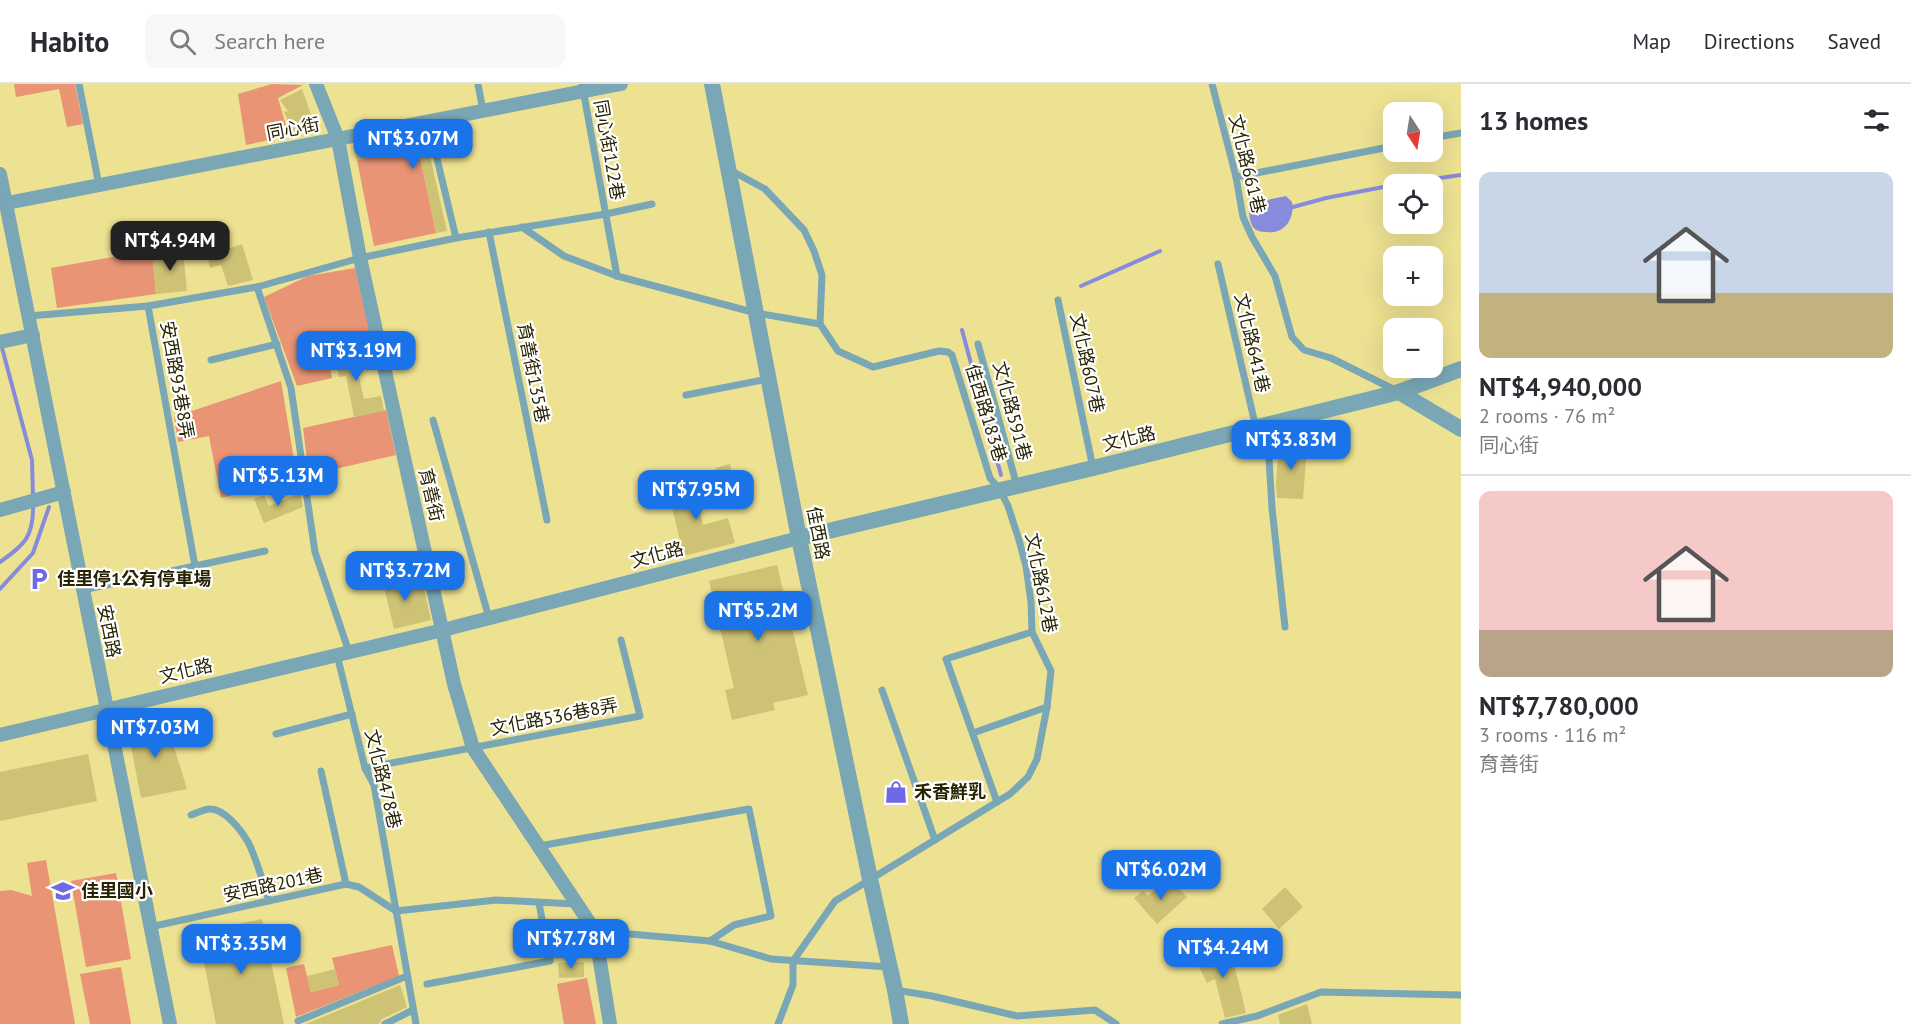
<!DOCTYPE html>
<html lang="en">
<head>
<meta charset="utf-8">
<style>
  :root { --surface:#fff; --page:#f7f7f7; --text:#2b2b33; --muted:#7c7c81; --line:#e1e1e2; --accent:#1a73e8 }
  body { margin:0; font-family:"PT Sans","Noto Sans TC",sans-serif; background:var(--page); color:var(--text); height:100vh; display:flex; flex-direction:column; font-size:22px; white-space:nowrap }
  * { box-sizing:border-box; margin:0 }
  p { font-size:20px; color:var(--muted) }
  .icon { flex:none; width:33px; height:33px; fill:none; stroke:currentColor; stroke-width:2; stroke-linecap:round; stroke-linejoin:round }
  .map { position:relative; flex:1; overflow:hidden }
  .side { display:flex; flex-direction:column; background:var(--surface); width:450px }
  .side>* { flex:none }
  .needle { width:39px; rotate:168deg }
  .buttons { position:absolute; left:1383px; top:18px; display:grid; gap:12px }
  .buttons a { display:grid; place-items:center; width:60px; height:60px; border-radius:12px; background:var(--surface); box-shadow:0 6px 24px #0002; font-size:30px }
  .price { position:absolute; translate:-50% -51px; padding:0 14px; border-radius:12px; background:var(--accent); color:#fff; font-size:20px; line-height:39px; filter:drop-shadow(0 2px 3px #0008) }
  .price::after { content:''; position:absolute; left:50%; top:36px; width:18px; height:14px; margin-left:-9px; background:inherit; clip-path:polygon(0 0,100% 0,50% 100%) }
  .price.active { background:#222; color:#fff }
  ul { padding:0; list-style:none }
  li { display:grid; align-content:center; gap:12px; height:318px; padding:0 18px }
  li+li { border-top:2px solid var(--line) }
  li span { display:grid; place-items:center; height:186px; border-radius:12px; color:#555 }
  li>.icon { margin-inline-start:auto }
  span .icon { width:108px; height:108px; fill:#fffc; stroke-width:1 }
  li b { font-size:26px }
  h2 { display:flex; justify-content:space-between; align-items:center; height:72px; padding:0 18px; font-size:26px }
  header { display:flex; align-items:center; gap:36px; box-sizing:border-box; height:84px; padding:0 30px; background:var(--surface); border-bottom:2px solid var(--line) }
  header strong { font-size:28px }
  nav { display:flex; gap:33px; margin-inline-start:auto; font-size:21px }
  .search { width:420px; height:54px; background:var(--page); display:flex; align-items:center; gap:15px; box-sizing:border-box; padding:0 21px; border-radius:12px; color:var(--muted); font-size:22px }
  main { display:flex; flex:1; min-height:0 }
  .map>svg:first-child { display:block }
</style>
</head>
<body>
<header>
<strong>Habito</strong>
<div class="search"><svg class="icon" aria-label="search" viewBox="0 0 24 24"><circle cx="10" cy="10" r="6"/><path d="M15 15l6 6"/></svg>Search here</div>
<nav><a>Map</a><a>Directions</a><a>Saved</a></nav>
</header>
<main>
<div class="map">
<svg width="1461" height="940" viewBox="0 0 1461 940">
  <rect width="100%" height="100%" fill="#ede192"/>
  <g fill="#e89475">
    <path d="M14,0H75L83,40L67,43L59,5L16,13Z"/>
    <path d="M272,0L303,1L278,14L289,52L246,61L238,10Z"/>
    <path d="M418,63L436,149L374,162L357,76Z"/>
    <path d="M152,166L156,210L57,224L51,184Z"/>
    <path d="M355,184L370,250L325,259L332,294L297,302L264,213L308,192Z"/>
    <path d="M281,297L297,394L221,414L209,352L178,358L174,333Z"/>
    <path d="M386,326L396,371L309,391L303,344Z"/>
    <path d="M46,776L75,940H0V807L11,806L32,812L27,779Z"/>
    <path d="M116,789L131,875L86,883L71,797Z"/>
    <path d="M392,861L399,892L296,933L286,884L304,880L311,908L339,901L332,874Z"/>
    <path d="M121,883L131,940H90L80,890Z"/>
    <path d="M587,894L596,940H564L557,900Z"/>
  </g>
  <path fill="#878bdc" d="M1286,112L1292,118C1295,135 1284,151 1266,148C1261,148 1256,147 1253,143C1249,137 1249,126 1248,120Z"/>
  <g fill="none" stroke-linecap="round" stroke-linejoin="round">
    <g stroke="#878bdc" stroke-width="4">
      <path d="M1398,100L1461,91"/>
      <path d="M1293,123L1326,114L1394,101"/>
      <path d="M1081,202L1160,167"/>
      <path d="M962,246L1001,391"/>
      <path d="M1,260L32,376L33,413"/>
      <path d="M0,478C24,461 34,453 33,421"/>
      <path d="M0,505L33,469L49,423"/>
    </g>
  </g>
  <g fill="#cec275">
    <path d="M302,5L314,39L295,51L284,28L288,27L280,16Z"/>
    <path d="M425,50L447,147L436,149L418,63L357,76L354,65Z"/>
    <path d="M242,160L253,196L228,202L221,181L210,184L207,171Z"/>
    <path d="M183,165L187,207L156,210L152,168Z"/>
    <path d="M359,262L364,288L358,289L364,315L381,312L384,327L354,333L346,292L339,293L334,267Z"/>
    <path d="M1279,359L1307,363L1303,415L1277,414L1276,399Z"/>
    <path d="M730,380L740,416L724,420L715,384Z"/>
    <path d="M691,393L703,441L728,434L735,459L684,472L666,400Z"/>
    <path d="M300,409L303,423L264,439L254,415L264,411L269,422Z"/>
    <path d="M777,481L808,611L773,619L775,626L732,636L725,606L734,604L709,497Z"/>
    <path d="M380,487L424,504L431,536L394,545Z"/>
    <path d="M154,629L175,666L187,705L141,714L128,647L136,637Z"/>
    <path d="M88,670L97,717L0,737V688Z"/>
    <path d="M1169,794L1187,813L1157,840L1134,814L1143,807L1148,812Z"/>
    <path d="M1285,803L1303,823L1279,845L1262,825Z"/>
    <path d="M262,835L284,940H216L198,848Z"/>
    <path d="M1222,856L1235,884L1246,929L1225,934L1215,895L1207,899L1195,875L1215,866L1212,860Z"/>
    <path d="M584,878V893L559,894L558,879Z"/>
    <path d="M335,885L339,901L310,908L307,892Z"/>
    <path d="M400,901L407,923L382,935L379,940H306Z"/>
    <path d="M1307,920L1312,940H1280L1278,931Z"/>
  </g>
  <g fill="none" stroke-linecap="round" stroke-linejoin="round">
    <g stroke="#79a7b6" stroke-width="7">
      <path d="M79,0L99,101"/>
      <path d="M478,0L483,27"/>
      <path d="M582,0L617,192"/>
      <path d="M1212,0L1236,93L1243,133L1252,153L1275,192L1292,253L1304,266L1331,274L1395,306"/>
      <path d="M428,37L456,154"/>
      <path d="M1432,54L1461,49"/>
      <path d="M730,86L765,105L804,146L814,167L822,191L820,240L838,267L873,283L939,267L948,268L952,271L990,394L1000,406L1008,422L1019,456L1026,482L1031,518L1032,548L1051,587L1047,623L1037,675L1028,693L1010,710L835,817L793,877V901L778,940"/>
      <path d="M1236,93L1394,62"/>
      <path d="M522,143L564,172L617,192L756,229L820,240"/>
      <path d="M489,148L547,436"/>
      <path d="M1218,180L1256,344"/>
      <path d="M257,203L291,304L315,468L349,568"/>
      <path d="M1058,216L1093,384"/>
      <path d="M148,222L195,482"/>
      <path d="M29,232L148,222L257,203L360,174L456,154L606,130L652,120"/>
      <path d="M978,260L1017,402"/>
      <path d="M211,276L277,260"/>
      <path d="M686,311L768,295"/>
      <path d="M433,336L489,534"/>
      <path d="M1263,343L1268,359L1272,424L1285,543"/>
      <path d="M83,506L265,467"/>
      <path d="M337,571L365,684L374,701L416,940"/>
      <path d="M882,606L935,756"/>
      <path d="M973,649L1047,623"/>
      <path d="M276,650L352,630"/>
      <path d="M365,684L640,632L621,556"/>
      <path d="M321,687L346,800"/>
      <path d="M997,718L946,575L1032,548"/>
      <path d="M191,731C197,729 204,725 210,725C225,725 241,746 248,758C257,775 263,799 269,817"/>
      <path d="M539,762L749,725L771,832L734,841L710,857"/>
      <path d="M396,827L496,816L576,820"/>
      <path d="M150,843L346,800L359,803L396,827"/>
      <path d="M595,847L710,857L771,875L889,883"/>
      <path d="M427,900L550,877L539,819"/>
      <path d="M895,906L932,912L1017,932L1095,926L1116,940"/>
      <path d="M298,937L407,892"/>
      <path d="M385,940L413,926"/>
      <path d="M1222,940L1257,932L1321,908L1461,911"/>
    </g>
    <g stroke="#79a7b6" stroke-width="14">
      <path d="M316,0L338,55L360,174L454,600L473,664L595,847L610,940"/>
      <path d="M0,90L170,940"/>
      <path d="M7,119L621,0"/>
      <path d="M0,258L33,251"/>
      <path d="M0,426L64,408"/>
      <path d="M0,651L443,546L799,454"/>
    </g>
    <g stroke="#79a7b6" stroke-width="16">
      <path d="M712,0L799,454L870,795L895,906L901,940"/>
      <path d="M1399,308L1461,345"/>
      <path d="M799,454L1093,384L1399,308L1461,285"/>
    </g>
  </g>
  <defs>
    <g id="parking-bare" transform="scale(1.8)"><path d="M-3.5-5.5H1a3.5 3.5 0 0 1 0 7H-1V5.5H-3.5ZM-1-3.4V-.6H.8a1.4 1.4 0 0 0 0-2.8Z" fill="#6e6ae4" stroke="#fff" stroke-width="2.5" paint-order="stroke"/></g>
    <g id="shop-bare" transform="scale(1.8)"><path d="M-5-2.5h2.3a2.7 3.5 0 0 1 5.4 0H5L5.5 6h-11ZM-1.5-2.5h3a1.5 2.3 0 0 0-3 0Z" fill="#6e6ae4" stroke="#fff" stroke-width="2.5" paint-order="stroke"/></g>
    <g id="school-bare" transform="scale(1.8)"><path d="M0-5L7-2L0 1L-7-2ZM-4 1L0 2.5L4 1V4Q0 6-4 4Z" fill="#6e6ae4" stroke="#fff" stroke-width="2.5" paint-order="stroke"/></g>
  </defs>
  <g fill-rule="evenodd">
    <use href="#parking-bare" x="39" y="495"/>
    <use href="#shop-bare" x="896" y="708"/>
    <use href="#school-bare" x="63" y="807"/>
  </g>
  <g text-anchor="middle" stroke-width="4.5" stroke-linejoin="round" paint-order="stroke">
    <g font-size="18" fill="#282302" stroke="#fff">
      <text transform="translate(293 45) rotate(-11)" y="6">同心街</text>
      <text transform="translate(609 66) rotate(80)" y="6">同心街122巷</text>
      <text transform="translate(1247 80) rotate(76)" y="6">文化路661巷</text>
      <text transform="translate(1252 259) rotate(77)" y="6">文化路641巷</text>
      <text transform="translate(1087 279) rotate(78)" y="6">文化路607巷</text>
      <text transform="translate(533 289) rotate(79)" y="6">育善街135巷</text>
      <text transform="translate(177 296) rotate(80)" y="6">安西路93巷8弄</text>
      <text transform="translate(1012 327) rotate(75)" y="6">文化路591巷</text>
      <text transform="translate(986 329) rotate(73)" y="6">佳西路183巷</text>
      <text transform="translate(1129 355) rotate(-14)" y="6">文化路</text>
      <text transform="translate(431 411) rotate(77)" y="6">育善街</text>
      <text transform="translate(818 449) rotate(79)" y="6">佳西路</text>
      <text transform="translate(657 471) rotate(-15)" y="6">文化路</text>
      <text transform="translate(1041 499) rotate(79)" y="6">文化路612巷</text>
      <text transform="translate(109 547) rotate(79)" y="6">安西路</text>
      <text transform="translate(186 587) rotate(-13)" y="6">文化路</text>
      <text transform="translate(554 633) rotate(-11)" y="6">文化路536巷8弄</text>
      <text transform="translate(383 695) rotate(76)" y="6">文化路478巷</text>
      <text transform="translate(273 801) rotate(-12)" y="6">安西路201巷</text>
    </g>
    <g font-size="18" font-weight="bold" fill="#282302" stroke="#fff" text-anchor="start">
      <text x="57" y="501">佳里停1公有停車場</text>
      <text x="914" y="714">禾香鮮乳</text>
      <text x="81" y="813">佳里國小</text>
    </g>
  </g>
</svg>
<div class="buttons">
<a><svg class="needle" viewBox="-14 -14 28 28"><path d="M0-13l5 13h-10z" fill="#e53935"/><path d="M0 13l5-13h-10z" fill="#7c7c81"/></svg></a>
<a><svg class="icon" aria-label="locate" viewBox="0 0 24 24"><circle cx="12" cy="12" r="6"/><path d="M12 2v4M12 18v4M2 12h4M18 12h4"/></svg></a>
<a>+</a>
<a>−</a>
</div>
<b class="price" style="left:413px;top:86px">NT$3.07M</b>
<b class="price active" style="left:170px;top:188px">NT$4.94M</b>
<b class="price" style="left:356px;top:298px">NT$3.19M</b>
<b class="price" style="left:1291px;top:387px">NT$3.83M</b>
<b class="price" style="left:278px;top:423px">NT$5.13M</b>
<b class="price" style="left:696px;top:437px">NT$7.95M</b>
<b class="price" style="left:405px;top:518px">NT$3.72M</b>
<b class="price" style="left:758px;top:558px">NT$5.2M</b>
<b class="price" style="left:155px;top:675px">NT$7.03M</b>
<b class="price" style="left:1161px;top:817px">NT$6.02M</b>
<b class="price" style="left:571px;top:886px">NT$7.78M</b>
<b class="price" style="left:241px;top:891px">NT$3.35M</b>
<b class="price" style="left:1223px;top:895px">NT$4.24M</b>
</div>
<section class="side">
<h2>13 homes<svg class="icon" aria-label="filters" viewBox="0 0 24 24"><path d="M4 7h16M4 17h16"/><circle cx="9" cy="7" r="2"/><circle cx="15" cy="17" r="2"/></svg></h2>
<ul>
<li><span style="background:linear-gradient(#c9d6e8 65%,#c2b280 0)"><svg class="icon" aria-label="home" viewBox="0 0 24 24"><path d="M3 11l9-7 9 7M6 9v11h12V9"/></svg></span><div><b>NT$4,940,000</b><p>2 rooms · 76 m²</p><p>同心街</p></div></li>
<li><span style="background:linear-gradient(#f6c9c9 75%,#b9a48a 0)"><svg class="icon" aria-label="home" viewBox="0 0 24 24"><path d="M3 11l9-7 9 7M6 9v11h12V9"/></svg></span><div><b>NT$7,780,000</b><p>3 rooms · 116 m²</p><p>育善街</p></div></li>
</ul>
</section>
</main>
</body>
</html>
